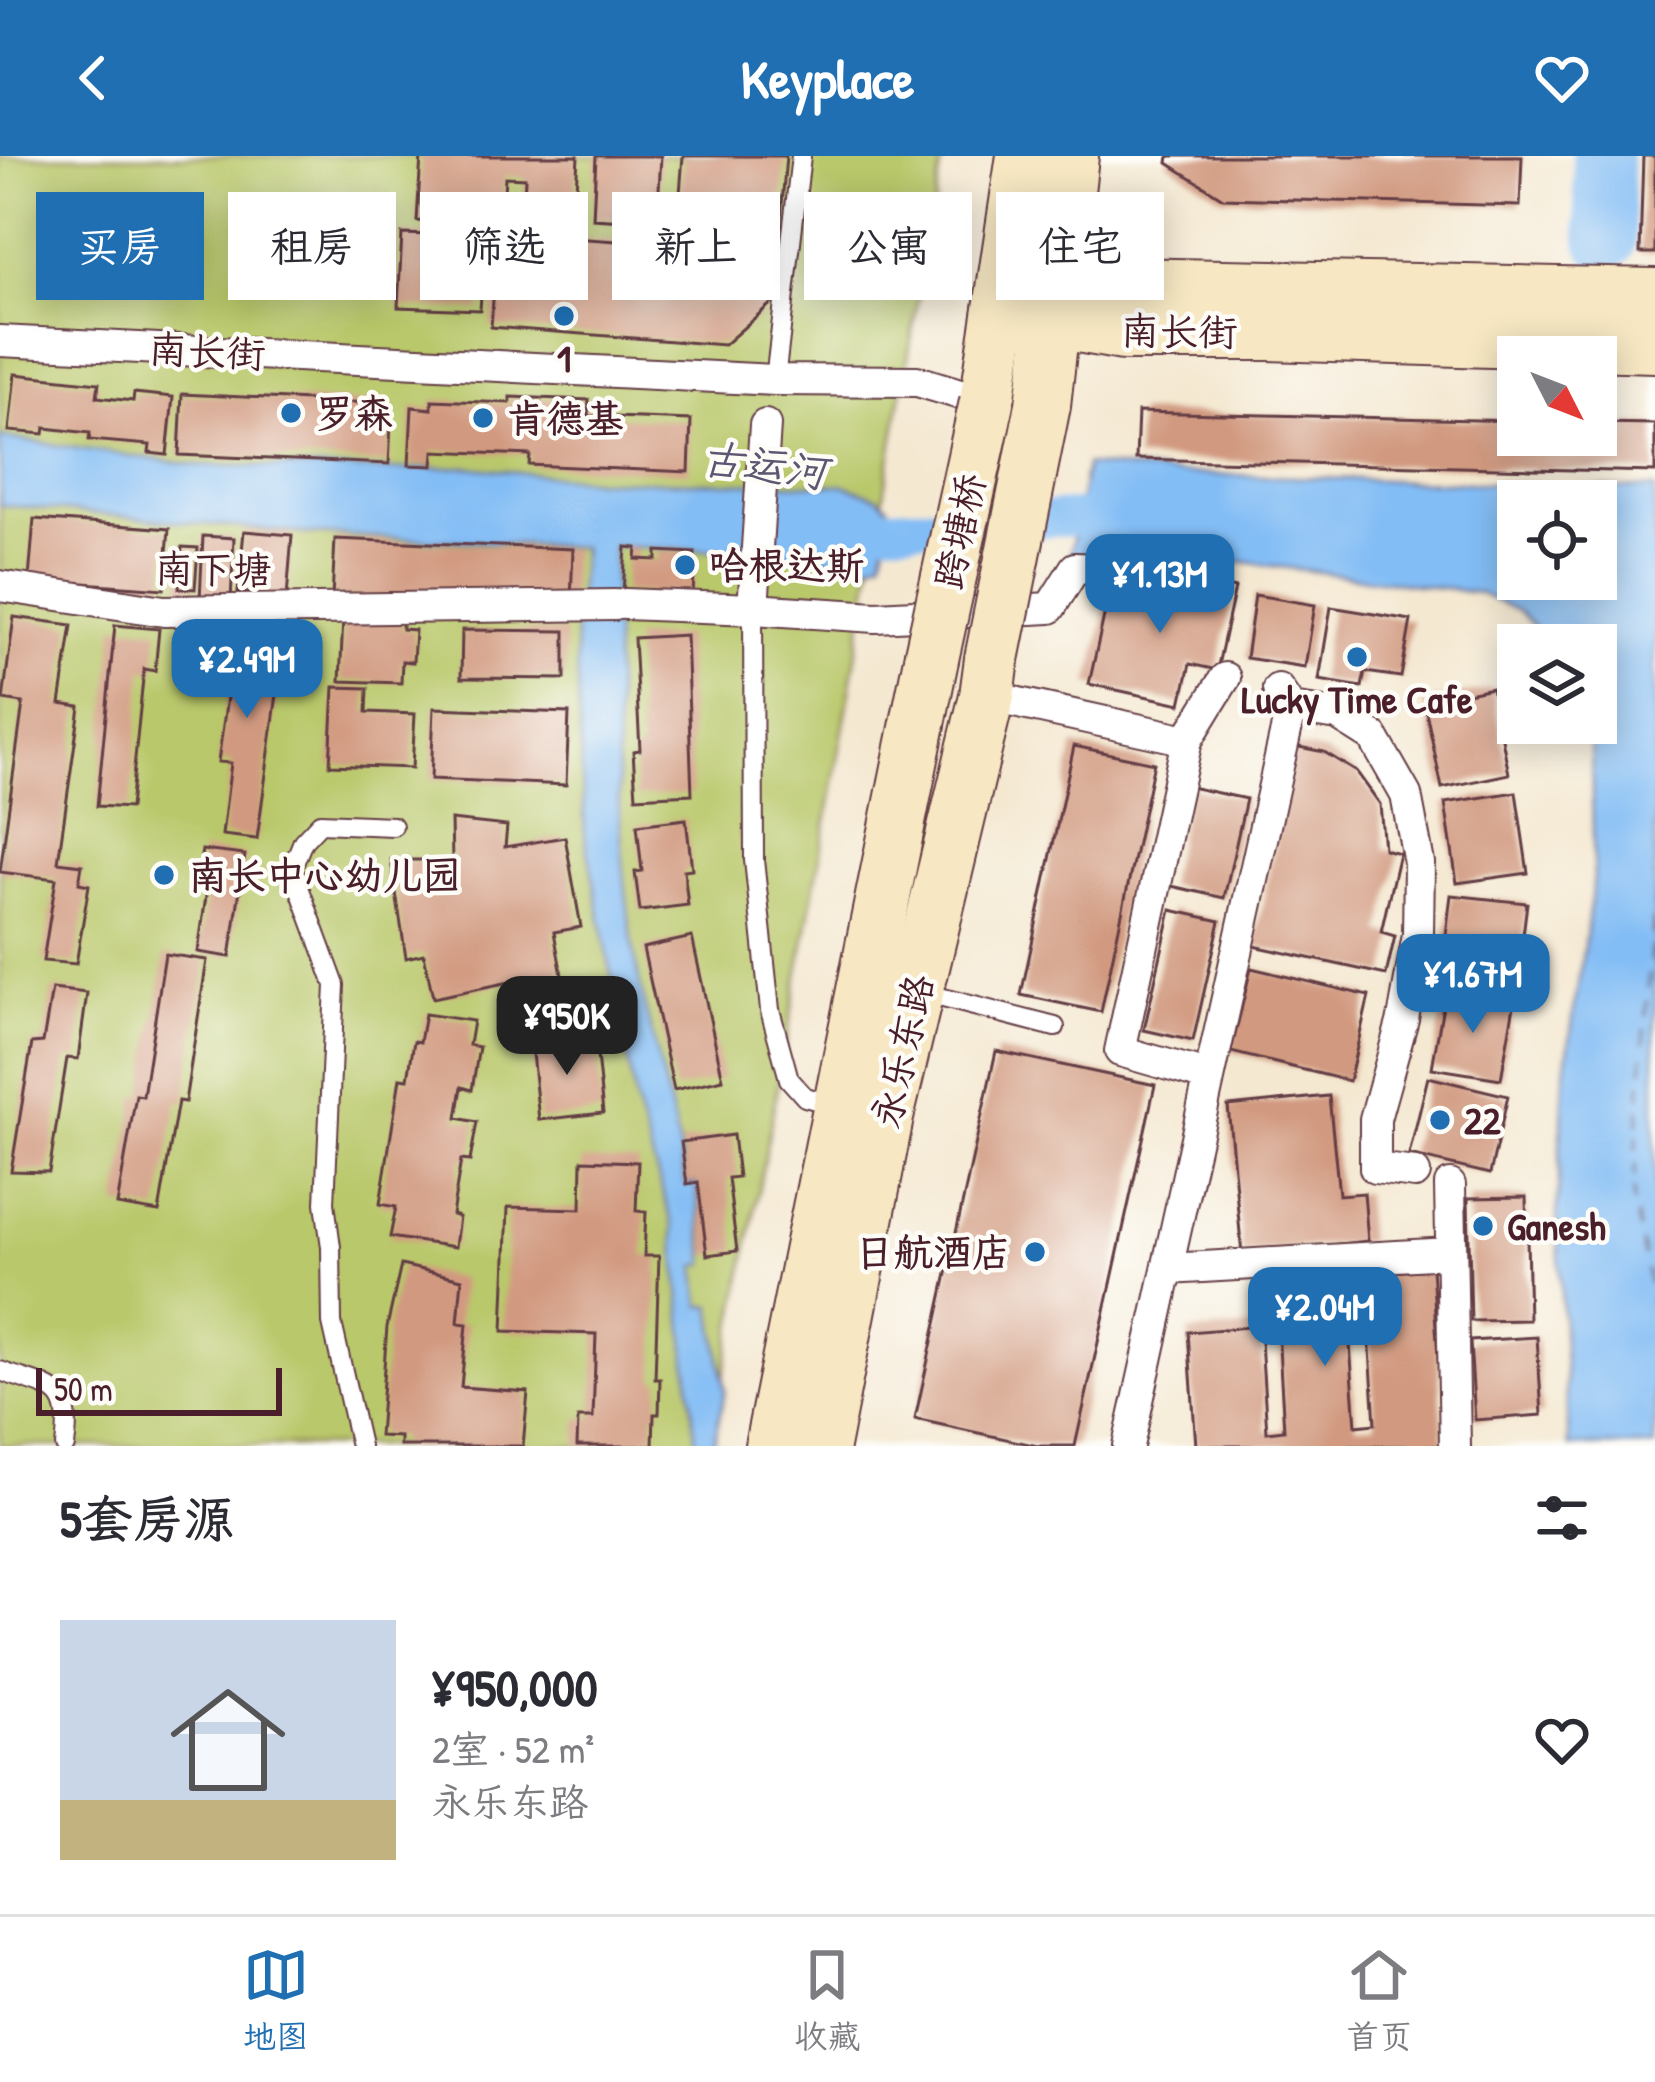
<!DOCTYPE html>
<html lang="zh">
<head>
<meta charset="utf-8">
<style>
  :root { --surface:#fff; --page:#f7f7f7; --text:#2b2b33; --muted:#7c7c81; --line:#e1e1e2; --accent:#1f6fb2 }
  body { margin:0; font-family:"Patrick Hand","LXGW WenKai TC",sans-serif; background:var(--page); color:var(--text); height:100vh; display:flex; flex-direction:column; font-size:45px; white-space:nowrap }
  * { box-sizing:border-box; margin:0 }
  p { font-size:39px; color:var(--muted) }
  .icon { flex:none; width:66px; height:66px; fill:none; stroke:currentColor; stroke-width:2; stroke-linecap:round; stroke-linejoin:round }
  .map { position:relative; height:1290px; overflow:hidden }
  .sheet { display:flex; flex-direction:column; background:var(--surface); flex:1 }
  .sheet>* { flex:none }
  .hud { position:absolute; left:36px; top:36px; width:1584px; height:108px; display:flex; gap:24px }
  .needle { width:78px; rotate:132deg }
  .fabs { position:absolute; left:1497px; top:180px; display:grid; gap:24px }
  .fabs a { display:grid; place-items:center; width:120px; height:120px; border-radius:0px; background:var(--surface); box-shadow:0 6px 30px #0003; font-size:60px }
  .scale { position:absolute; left:36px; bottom:30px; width:246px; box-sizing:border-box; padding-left:12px; border:6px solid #4a1f2b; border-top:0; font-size:33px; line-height:42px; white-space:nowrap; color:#4a1f2b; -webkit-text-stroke:9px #fdfcf7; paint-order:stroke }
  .price { position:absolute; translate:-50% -102px; padding:0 27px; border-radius:24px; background:var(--accent); color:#fff; font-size:39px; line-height:78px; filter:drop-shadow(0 3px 6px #0008) }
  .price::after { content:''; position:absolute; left:50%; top:72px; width:36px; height:27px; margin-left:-18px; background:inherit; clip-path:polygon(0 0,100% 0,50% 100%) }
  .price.selected { background:#222; color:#fff }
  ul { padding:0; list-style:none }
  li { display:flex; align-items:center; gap:36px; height:300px; padding:0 60px }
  li span { display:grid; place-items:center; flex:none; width:336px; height:240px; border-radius:0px; color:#555 }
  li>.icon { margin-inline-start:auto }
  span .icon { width:144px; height:144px; fill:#fffc; stroke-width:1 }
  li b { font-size:51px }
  h2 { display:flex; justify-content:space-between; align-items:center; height:144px; padding:0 60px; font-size:51px }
  .chip { padding:0 42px; border-radius:0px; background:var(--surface); box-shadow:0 6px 30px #0003; font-size:42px; line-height:108px }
  .chip.selected { background:var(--accent); color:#fff }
  header { display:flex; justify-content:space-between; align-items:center; height:156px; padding:0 60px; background:var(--accent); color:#fff; font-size:54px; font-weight:700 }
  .tabs { display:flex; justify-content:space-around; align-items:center; height:168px; border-top:3px solid var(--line); background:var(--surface); font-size:33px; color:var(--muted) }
  .tabs a { display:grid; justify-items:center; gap:6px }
  .tabs .selected { color:var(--accent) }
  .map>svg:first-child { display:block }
</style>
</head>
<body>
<header><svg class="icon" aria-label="back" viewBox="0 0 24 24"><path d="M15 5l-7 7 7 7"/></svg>Keyplace<svg class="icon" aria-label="heart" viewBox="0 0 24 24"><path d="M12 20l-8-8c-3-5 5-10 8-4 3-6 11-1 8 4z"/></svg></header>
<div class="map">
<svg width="1655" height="1290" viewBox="0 0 1655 1290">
  <rect width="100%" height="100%" fill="#fdfcf7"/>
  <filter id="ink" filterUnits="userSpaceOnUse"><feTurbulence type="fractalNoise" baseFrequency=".00833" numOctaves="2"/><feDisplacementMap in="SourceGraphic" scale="24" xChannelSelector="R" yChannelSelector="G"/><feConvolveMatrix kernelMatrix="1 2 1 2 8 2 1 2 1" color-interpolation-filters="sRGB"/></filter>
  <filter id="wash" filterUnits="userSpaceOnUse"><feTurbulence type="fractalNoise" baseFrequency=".004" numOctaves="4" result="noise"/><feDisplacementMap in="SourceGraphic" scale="48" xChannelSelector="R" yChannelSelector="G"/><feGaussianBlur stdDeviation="2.7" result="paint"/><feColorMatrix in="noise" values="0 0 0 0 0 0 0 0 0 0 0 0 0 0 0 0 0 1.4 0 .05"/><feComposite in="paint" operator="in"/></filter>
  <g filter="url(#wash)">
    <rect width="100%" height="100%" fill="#f4e8d1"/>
    <path fill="#b9c86a" stroke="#82744a" stroke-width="3" d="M0,0H943L836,615L711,1290H0Z"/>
    <g fill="#83bdf5" stroke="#666e90" stroke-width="3" fill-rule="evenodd">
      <path d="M0,281L194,309L386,314L466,311L596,324L843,329L878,341L888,349L890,370L882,403L868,408L775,397L613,390C617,530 612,674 637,813C650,885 675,955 685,1028H696L706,1108L696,1110L701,1150H712L725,1235L713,1290H696L673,1069L636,949L585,679L575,479L582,391L311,378L0,349Z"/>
      <path d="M1086,309L1171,317L1655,333V1290H1569L1557,1061L1564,922L1594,722L1591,588L1584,567H1596V489H1551L1520,456L1478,437L1243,406L1070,399ZM1518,345H1596V423H1518Z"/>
    </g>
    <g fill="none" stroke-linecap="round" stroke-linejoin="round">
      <path stroke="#83bdf5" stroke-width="36" d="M844,365L890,370L1124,360"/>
      <path stroke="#83bdf5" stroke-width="60" d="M1602,0L1606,84"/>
      <path stroke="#5e5672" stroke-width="3" stroke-dasharray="15 12" stroke-linecap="butt" d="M1655,737L1633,1043L1655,1163"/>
    </g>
    <g id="blocks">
      <g fill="#d19a80" fill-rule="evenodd">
        <path d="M421,0H578L574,67L523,65L525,22L505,21L502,69L417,65Z"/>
        <path d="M596,0H661L657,67L593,63Z"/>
        <path d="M683,0H786L774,145L724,189L491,171L498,77L540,80L537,130L569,133L573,82L676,89ZM621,93L635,94L632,137L618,136Z"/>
        <path d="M1169,0H1522L1520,50L1223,42L1168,7Z"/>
        <path d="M1643,0H1655V97H1640Z"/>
        <path d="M402,78L485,81L480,154L398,151Z"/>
        <path d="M15,218L99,227L97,241L133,245L134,237L173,241L167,299L149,297L150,289L89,284L90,277L45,272L44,278L9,275Z"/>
        <path d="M182,238L392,248L389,308L179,299Z"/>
        <path d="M510,241L589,244L588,260L691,264L689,316L529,309L530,299L434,295L433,310L409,309L412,251L432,253V244L510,247Z"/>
        <path d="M1138,256L1518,265V279H1596V267L1655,268V316L1136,303Z"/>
        <path d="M34,363L169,373L164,433L29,423Z"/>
        <path d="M244,375L292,379L287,441L238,436Z"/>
        <path d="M203,380L234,382L231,445L200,444Z"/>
        <path d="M335,383L573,393L571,444L332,442Z"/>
        <path d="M182,391L198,392L195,433L179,432Z"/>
        <path d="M626,391L637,392L636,403L657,404V395L695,397L693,440L623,436Z"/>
        <path d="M1113,419L1180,433L1183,421L1235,432L1217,514L1190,508L1181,548L1089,528Z"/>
        <path d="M1255,439L1315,449L1305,511L1246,502Z"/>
        <path d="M1331,451L1411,464L1401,521L1365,516L1362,531L1319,524Z"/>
        <path d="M14,461L72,469L60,548L80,551L58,706L82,709L79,727L89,729L76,808L43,805L56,723L0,716L23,547L3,544Z"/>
        <path d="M343,463L402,466V473L415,474L413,506L402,505L401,527L340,525Z"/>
        <path d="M115,469L159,473L155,515L144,513L130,652L97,650Z"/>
        <path d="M220,471L285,480L257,683L222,679L231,607L218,606L229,527L213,526Z"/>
        <path d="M462,474L565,475V523L461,522Z"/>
        <path d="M686,479L692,638L636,641L633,595L640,594L634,482Z"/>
        <path d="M334,531L368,532L367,556L415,558L412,612L330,609Z"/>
        <path d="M1492,532L1509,618L1442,632L1424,546Z"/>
        <path d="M434,552L569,557L566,629L431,623Z"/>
        <path d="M1074,590L1154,607L1101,856L1021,839Z"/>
        <path d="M1294,590L1324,596L1357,616L1380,648L1384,693L1399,697L1381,776L1395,780L1386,819L1254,790Z"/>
        <path d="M1190,631L1246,643L1224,742L1167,729Z"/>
        <path d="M1516,636L1528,717L1457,727L1445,647Z"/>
        <path d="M686,663L692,713L684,714L688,749L640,755L635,716L642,715L637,669Z"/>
        <path d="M451,664L507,670L505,691L565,681L581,771L554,776L566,841L529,848L524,823L433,842L424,798L406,802L391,704H452Z"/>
        <path d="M202,694L245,699L230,801L198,796L208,726L197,723Z"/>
        <path d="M1451,739L1527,747L1517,828L1441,819Z"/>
        <path d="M1171,754L1220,765L1193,885L1144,874Z"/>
        <path d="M692,781L723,923L674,934L643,792Z"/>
        <path d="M165,798L207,804L185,946L178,945L159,1056L117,1049L136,939L143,940Z"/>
        <path d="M1251,812L1369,840L1349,925L1231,896Z"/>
        <path d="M52,833L87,837L78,903L67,902L49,1016L11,1015L32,887L43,886Z"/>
        <path d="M1445,838L1514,849L1501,923L1432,912Z"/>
        <path d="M425,858L473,865L469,889L479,891L472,934L462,931L457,962L477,966L470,1005L461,1004L452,1059L459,1061L455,1091L390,1081L396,1051L380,1048L400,922L408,923L414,885L420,886Z"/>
        <path d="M595,880L603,957L539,964L531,887Z"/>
        <path d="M996,895L1155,929L1075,1290H1038L915,1263Z"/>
        <path d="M1428,921L1508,940L1490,1018L1409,999Z"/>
        <path d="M1329,940L1339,1039L1364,1037L1368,1085L1242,1098L1228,950Z"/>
        <path d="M733,979L738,1021L728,1022L737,1095L707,1099L698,1026L687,1028L681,986Z"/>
        <path d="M582,1004L638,1006L636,1055L646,1056L644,1100H659L655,1223H660L659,1258H654L653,1290H577L578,1262H593L596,1178L503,1175L508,1051L581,1053Z"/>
        <path d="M1526,1041L1529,1164L1471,1165L1468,1042Z"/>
        <path d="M401,1109L462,1123L458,1167L467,1168L461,1231L528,1236L523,1290H400V1281L379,1280L387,1171Z"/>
        <path d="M1432,1113L1444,1290H1196L1188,1176L1260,1170L1267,1276L1284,1274L1275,1125L1345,1120L1356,1270L1375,1268L1365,1118Z"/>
        <path d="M1537,1181L1542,1259L1475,1264L1470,1185Z"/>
      </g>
    </g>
  </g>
  <g filter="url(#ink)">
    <use href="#blocks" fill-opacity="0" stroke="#643d44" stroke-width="3"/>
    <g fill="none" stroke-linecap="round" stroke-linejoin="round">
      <g stroke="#643d44" stroke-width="22">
        <g id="service">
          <path d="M775,224L801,0"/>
          <path d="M753,453L754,704L770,854L789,923L805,941L835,949"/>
          <path d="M920,836L1055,871"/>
          <path d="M0,1215C50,1233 74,1228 65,1290"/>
          <path d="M360,1290L332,1167L331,1091L325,1047L335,829L292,712L303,685L320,667L393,670"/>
        </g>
      </g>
      <g stroke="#643d44" stroke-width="34">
        <g id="pedestrian">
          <path d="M0,185L775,224L917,225L987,246"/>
          <path d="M0,430L164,455L615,449"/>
          <path d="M625,448L753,453L765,269"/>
          <path d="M753,453L876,461L1050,452L1075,412L1097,413"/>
          <path d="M1278,533L1291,552L1338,559L1373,581L1406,639L1419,707L1418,779L1403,863L1375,963V1012L1415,1017"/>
          <path d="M987,540L1187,584L1225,522"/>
          <path d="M1187,584L1120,895L1207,920"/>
          <path d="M1450,1029L1455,1290"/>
          <path d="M1168,1113L1449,1097"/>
          <path d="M1128,1290L1291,552"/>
        </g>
      </g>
      <g stroke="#643d44" stroke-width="58">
        <g id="secondary">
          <path d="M1001,155L1126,129L1655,140"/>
          <path d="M1027,160L1123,177H1268L1655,189"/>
          <path d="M987,246L1024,0"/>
          <path d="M1043,249L1071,0"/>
          <path d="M772,1290L931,503"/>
          <path d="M822,1290L886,961L987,540L992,503"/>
        </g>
      </g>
      <use href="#service" stroke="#fff" stroke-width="18"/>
      <use href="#pedestrian" stroke="#fff" stroke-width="30"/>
      <use href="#secondary" stroke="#f7e8c3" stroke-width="54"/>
      <g stroke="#643d44" stroke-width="58" stroke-linecap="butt">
        <g id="secondary-bridge">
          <path d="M931,503L987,246"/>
          <path d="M992,503L1043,249"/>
        </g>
      </g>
      <use href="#secondary-bridge" stroke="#f7e8c3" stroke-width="54"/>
    </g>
  </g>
  <g fill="#1f6fb2" stroke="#fdfcf7" stroke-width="4.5">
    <circle cx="564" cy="160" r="12"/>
    <circle cx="291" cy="257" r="12"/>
    <circle cx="483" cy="262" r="12"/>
    <circle cx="685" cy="409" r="12"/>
    <circle cx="1357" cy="501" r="12"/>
    <circle cx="164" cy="719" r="12"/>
    <circle cx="1440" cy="964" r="12"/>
    <circle cx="1483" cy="1070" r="12"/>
    <circle cx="1035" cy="1096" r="12"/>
  </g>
  <g text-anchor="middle" stroke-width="9" stroke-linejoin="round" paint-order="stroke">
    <g font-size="39" fill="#4a1f2b" stroke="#fdfcf7">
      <text transform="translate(1179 175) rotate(1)" y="14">南长街</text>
      <text transform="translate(207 195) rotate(3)" y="14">南长街</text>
      <text transform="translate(959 375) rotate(-78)" y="14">跨塘桥</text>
      <text transform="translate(213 413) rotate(1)" y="14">南下塘</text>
      <text transform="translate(902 895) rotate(-77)" y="14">永乐东路</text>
    </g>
    <g font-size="39" font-weight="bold" fill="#4a1f2b" stroke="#fdfcf7" text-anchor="start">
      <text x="564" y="216" text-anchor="middle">1</text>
      <text x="315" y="271">罗森</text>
      <text x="507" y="276">肯德基</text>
      <text x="709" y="423">哈根达斯</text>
      <text x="1357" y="557" text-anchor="middle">Lucky Time Cafe</text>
      <text x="188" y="733">南长中心幼儿园</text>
      <text x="1464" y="978">22</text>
      <text x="1507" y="1084">Ganesh</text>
      <text x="1011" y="1110" text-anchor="end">日航酒店</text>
    </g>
    <g font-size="42" font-style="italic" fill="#5e5672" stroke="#fdfcf7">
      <text transform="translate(764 309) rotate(7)" y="15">古运河</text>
    </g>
  </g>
</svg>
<div class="fabs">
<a><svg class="needle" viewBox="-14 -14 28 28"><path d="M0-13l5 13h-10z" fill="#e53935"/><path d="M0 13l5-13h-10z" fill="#7c7c81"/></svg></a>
<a><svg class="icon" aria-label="locate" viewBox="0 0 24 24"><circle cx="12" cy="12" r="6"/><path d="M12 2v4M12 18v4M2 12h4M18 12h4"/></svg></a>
<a><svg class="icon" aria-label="layers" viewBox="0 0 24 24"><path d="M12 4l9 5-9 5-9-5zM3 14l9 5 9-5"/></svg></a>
</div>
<div class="scale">50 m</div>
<b class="price" style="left:1160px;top:480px">¥1.13M</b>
<b class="price" style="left:247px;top:565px">¥2.49M</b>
<b class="price" style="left:1473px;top:880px">¥1.67M</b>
<b class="price selected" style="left:567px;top:922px">¥950K</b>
<b class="price" style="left:1325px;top:1213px">¥2.04M</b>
<div class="hud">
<a class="chip selected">买房</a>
<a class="chip">租房</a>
<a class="chip">筛选</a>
<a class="chip">新上</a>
<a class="chip">公寓</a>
<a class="chip">住宅</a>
</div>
</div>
<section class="sheet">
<h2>5套房源<svg class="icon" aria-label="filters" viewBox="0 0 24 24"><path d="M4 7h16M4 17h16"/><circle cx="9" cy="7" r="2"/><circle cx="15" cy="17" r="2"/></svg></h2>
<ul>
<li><span style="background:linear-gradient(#c9d6e8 75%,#c2b280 0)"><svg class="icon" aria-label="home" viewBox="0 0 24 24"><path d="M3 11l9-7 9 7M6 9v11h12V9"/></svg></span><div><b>¥950,000</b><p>2室 · 52 m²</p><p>永乐东路</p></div><svg class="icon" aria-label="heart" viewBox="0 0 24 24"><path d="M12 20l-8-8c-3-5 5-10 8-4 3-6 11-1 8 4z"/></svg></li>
</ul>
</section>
<nav class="tabs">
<a class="selected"><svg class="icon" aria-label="map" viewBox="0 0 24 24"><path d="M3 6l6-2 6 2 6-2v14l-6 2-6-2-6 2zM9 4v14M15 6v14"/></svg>地图</a>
<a><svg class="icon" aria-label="saved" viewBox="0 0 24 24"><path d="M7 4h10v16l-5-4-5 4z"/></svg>收藏</a>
<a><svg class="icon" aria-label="home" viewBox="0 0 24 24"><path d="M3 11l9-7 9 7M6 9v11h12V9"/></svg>首页</a>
</nav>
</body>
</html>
